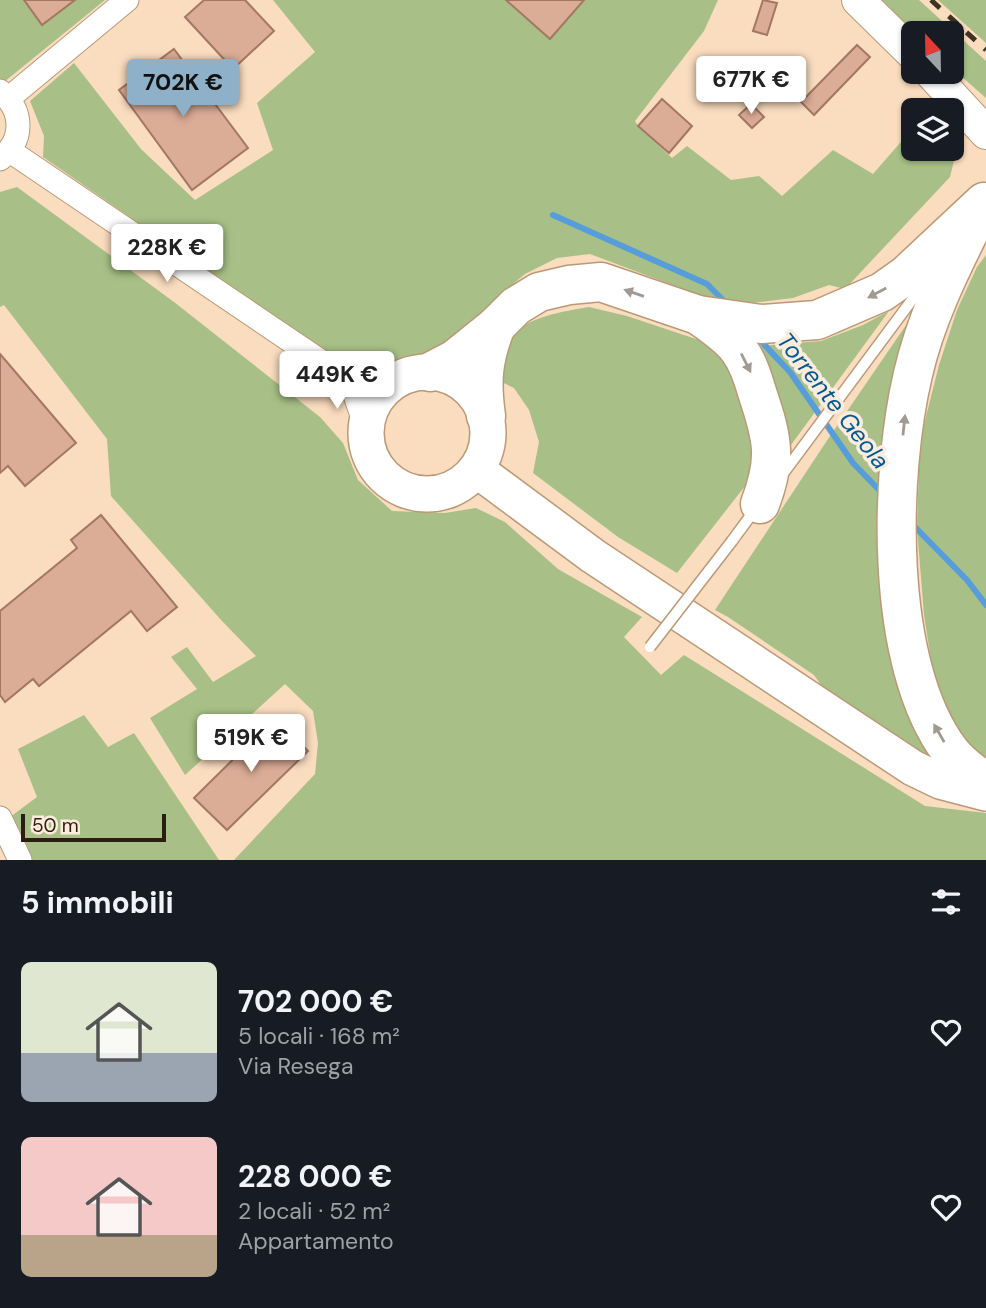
<!DOCTYPE html>
<html lang="it">
<head>
<meta charset="utf-8">
<style>
  :root { --surface:#171b24; --page:#242831; --text:#f1f3f6; --muted:#9ea1a6; --accent:#8fb0c9 }
  body { margin:0; font-family:"DM Sans",sans-serif; background:var(--page); color:var(--text); height:100vh; display:flex; flex-direction:column; font-size:26px; white-space:nowrap }
  * { box-sizing:border-box; margin:0 }
  p { font-size:23px; color:var(--muted) }
  .icon { flex:none; width:38px; height:38px; fill:none; stroke:currentColor; stroke-width:2; stroke-linecap:round; stroke-linejoin:round }
  .map { position:relative; height:860px; overflow:hidden }
  .details { display:flex; flex-direction:column; background:var(--surface); flex:1 }
  .details>* { flex:none }
  .needle { width:46px; rotate:338deg }
  .buttons { position:absolute; left:901px; top:21px; display:grid; gap:14px }
  .buttons a { display:grid; place-items:center; width:63px; height:63px; border-radius:10px; background:var(--surface); box-shadow:0 2px 5px #0004; font-size:35px }
  .scale { position:absolute; left:21px; bottom:18px; width:145px; box-sizing:border-box; padding-left:7px; border:4px solid #2b1e10; border-top:0; font-size:19px; line-height:24px; white-space:nowrap; color:#2b1e10; -webkit-text-stroke:5px #fbecde; paint-order:stroke }
  .price { position:absolute; translate:-50% -60px; padding:0 16px; border-radius:7px; background:#fff; color:#222; font-size:23px; line-height:46px; filter:drop-shadow(0 2px 4px #0008) }
  .price::after { content:''; position:absolute; left:50%; top:42px; width:21px; height:16px; margin-left:-10px; background:inherit; clip-path:polygon(0 0,100% 0,50% 100%) }
  .price.current { background:var(--accent); color:#111 }
  ul { padding:0; list-style:none }
  li { display:flex; align-items:center; gap:21px; height:175px; padding:0 21px }
  li span { display:grid; place-items:center; flex:none; width:196px; height:140px; border-radius:10px; color:#555 }
  li>.icon { margin-inline-start:auto }
  span .icon { width:84px; height:84px; fill:#fffc; stroke-width:1 }
  li b { font-size:30px }
  h2 { display:flex; justify-content:space-between; align-items:center; height:84px; padding:0 21px; font-size:30px }
  .map>svg:first-child { display:block }
</style>
</head>
<body>
<div class="map">
<svg width="986" height="860" viewBox="0 0 986 860">
  <rect width="100%" height="100%" fill="#fadcbf"/>
  <g fill="#a8c087">
    <path d="M0,0H105L4,82L0,81Z"/>
    <path d="M273,0H718L704,31L635,121L638,126L672,158L687,146L731,180L759,176L782,196L833,150L873,174L913,128L914,149H952V138L958,144L950,177L845,289L829,285L793,298L728,306L590,254L557,258L525,274L501,294L458,333L439,358L409,369L374,375L326,353L43,157L44,136L30,101L74,63L141,149L195,200L273,150L257,103L315,52Z"/>
    <path d="M874,0H919L986,61V98L952,68V33H914Z"/>
    <path d="M938,0H986V43Z"/>
    <path d="M17,187L174,302L320,417L343,443L358,480L392,511L445,513L476,508L505,522L558,569L642,617L624,637L661,675L684,655L925,806L986,813V860H234L315,774L318,743L313,711L285,684L185,775L150,718L197,689L171,657L187,647L213,682L256,656L222,621L111,496L107,439L4,305L0,307V192Z"/>
    <path d="M986,255V769L962,741L934,679L924,615L917,528L920,440L939,365L957,310L977,267Z"/>
    <path d="M589,307L627,316L720,347L767,458L677,573L618,537L533,473L539,442L529,410L514,388L491,377C494,368 496,355 502,346C518,318 560,312 589,307Z"/>
    <path d="M889,311L780,460L745,347L821,341L863,325Z"/>
    <path d="M913,315L891,444L942,764L900,742L831,699L814,675L728,617L715,610L828,439Z"/>
    <path d="M84,715L108,747L134,733L219,860H7L27,841L10,817L37,797L18,749Z"/>
  </g>
  <g fill="none" stroke-linecap="round" stroke-linejoin="round">
    <g stroke="#579dda" stroke-width="6">
      <path d="M553,215L707,284L727,304"/>
      <path d="M758,338L790,372L853,463L884,495"/>
      <path d="M911,523L967,580L986,605"/>
    </g>
  </g>
  <g fill="#dbac96" stroke="#a37762" stroke-width="2">
    <path d="M24,0H75L42,25Z"/>
    <path d="M204,0H245L274,31L233,69L185,17Z"/>
    <path d="M506,0H584L550,39Z"/>
    <path d="M763,0L777,3L767,35L753,31Z"/>
    <path d="M857,45L870,57L814,115L801,102Z"/>
    <path d="M174,49L248,148L192,190L119,90Z"/>
    <path d="M662,99L692,126L669,153L638,126Z"/>
    <path d="M751,104L764,117L752,128L739,115Z"/>
    <path d="M0,354L76,443L25,486L8,466L0,473Z"/>
    <path d="M101,515L177,607L147,631L131,611L39,686L33,679L5,702L0,695V611L77,548L71,540Z"/>
    <path d="M275,718L308,751L227,830L194,798Z"/>
  </g>
  <g fill="none" stroke-linecap="round" stroke-linejoin="round">
    <g stroke="#bb9976" stroke-width="13">
      <g id="lane">
        <path d="M782,475L929,277"/>
        <path d="M732,541L757,507"/>
      </g>
    </g>
    <g stroke="#bb9976" stroke-width="25">
      <g id="street">
        <path d="M0,91C24,111 24,140 0,159"/>
        <path d="M9,98L127,0"/>
        <path d="M10,151L350,381L390,384"/>
        <path d="M350,381L366,427"/>
        <path d="M0,818L20,860"/>
      </g>
    </g>
    <g stroke="#bb9976" stroke-width="34">
      <g id="secondary">
        <path d="M858,0L914,55"/>
        <path d="M930,72L986,133"/>
      </g>
    </g>
    <g stroke="#bb9976" stroke-width="38">
      <g id="primary">
        <circle cx="427" cy="433" r="61"/>
        <path d="M477,470L593,556L913,768L940,781L986,793"/>
      </g>
    </g>
    <g stroke="#bb9976" stroke-width="41">
      <g id="highway">
        <path d="M974,222C950,270 925,321 913,374C889,475 884,664 950,751C959,763 974,774 986,782"/>
        <path d="M698,315C712,325 729,336 739,350C749,364 753,379 758,395C773,440 777,459 760,504"/>
        <path d="M430,372L455,359L496,326L516,306L539,292L569,285L601,282L698,315L761,324L817,320L882,292L906,275L984,202"/>
        <path d="M486,416C481,381 483,359 496,326"/>
      </g>
    </g>
    <use href="#lane" stroke="#fff" stroke-width="10"/>
    <use href="#street" stroke="#fff" stroke-width="23"/>
    <use href="#secondary" stroke="#fff" stroke-width="32"/>
    <use href="#primary" stroke="#fff" stroke-width="35"/>
    <use href="#highway" stroke="#fff" stroke-width="38"/>
    <path stroke="#403222" stroke-width="5" stroke-dasharray="12 12" stroke-linecap="butt" d="M931,0L986,50"/>
    <g stroke="#bb9976" stroke-width="13" stroke-linecap="butt">
      <path id="lane-bridge" d="M650,647L732,541"/>
    </g>
    <use href="#lane-bridge" stroke="#fff" stroke-width="10"/>
  </g>
  <defs><path id="oneway-solid" d="M-6-.8H1V-3.2L6.5 0L1 3.2V.8H-6Z" transform="scale(1.75)"/></defs>
  <g fill="#a09a93">
    <use href="#oneway-solid" transform="translate(634 293) rotate(-161)"/>
    <use href="#oneway-solid" transform="translate(877 293) rotate(152)"/>
    <use href="#oneway-solid" transform="translate(746 363) rotate(63)"/>
    <use href="#oneway-solid" transform="translate(904 425) rotate(-84)"/>
    <use href="#oneway-solid" transform="translate(939 733) rotate(-120)"/>
  </g>
  <g text-anchor="middle" stroke-width="7" stroke-linejoin="round" paint-order="stroke">
    <g font-size="24" font-style="italic" fill="#045991" stroke="#fbecde">
      <text transform="translate(833 401) rotate(52)" y="8">Torrente Geola</text>
    </g>
  </g>
</svg>
<div class="buttons">
<a><svg class="needle" viewBox="-14 -14 28 28"><path d="M0-13l5 13h-10z" fill="#e53935"/><path d="M0 13l5-13h-10z" fill="#9ea1a6"/></svg></a>
<a><svg class="icon" aria-label="layers" viewBox="0 0 24 24"><path d="M12 4l9 5-9 5-9-5zM3 14l9 5 9-5"/></svg></a>
</div>
<div class="scale">50 m</div>
<b class="price" style="left:751px;top:116px">677K €</b>
<b class="price current" style="left:183px;top:119px">702K €</b>
<b class="price" style="left:167px;top:284px">228K €</b>
<b class="price" style="left:337px;top:411px">449K €</b>
<b class="price" style="left:251px;top:774px">519K €</b>
</div>
<section class="details">
<h2>5 immobili<svg class="icon" aria-label="filters" viewBox="0 0 24 24"><path d="M4 7h16M4 17h16"/><circle cx="9" cy="7" r="2"/><circle cx="15" cy="17" r="2"/></svg></h2>
<ul>
<li><span style="background:linear-gradient(#dfe7d0 65%,#9aa5b1 0)"><svg class="icon" aria-label="home" viewBox="0 0 24 24"><path d="M3 11l9-7 9 7M6 9v11h12V9"/></svg></span><div><b>702 000 €</b><p>5 locali · 168 m²</p><p>Via Resega</p></div><svg class="icon" aria-label="heart" viewBox="0 0 24 24"><path d="M12 20l-8-8c-3-5 5-10 8-4 3-6 11-1 8 4z"/></svg></li>
<li><span style="background:linear-gradient(#f6c9c9 70%,#b9a48a 0)"><svg class="icon" aria-label="home" viewBox="0 0 24 24"><path d="M3 11l9-7 9 7M6 9v11h12V9"/></svg></span><div><b>228 000 €</b><p>2 locali · 52 m²</p><p>Appartamento</p></div><svg class="icon" aria-label="heart" viewBox="0 0 24 24"><path d="M12 20l-8-8c-3-5 5-10 8-4 3-6 11-1 8 4z"/></svg></li>
</ul>
</section>
</body>
</html>
